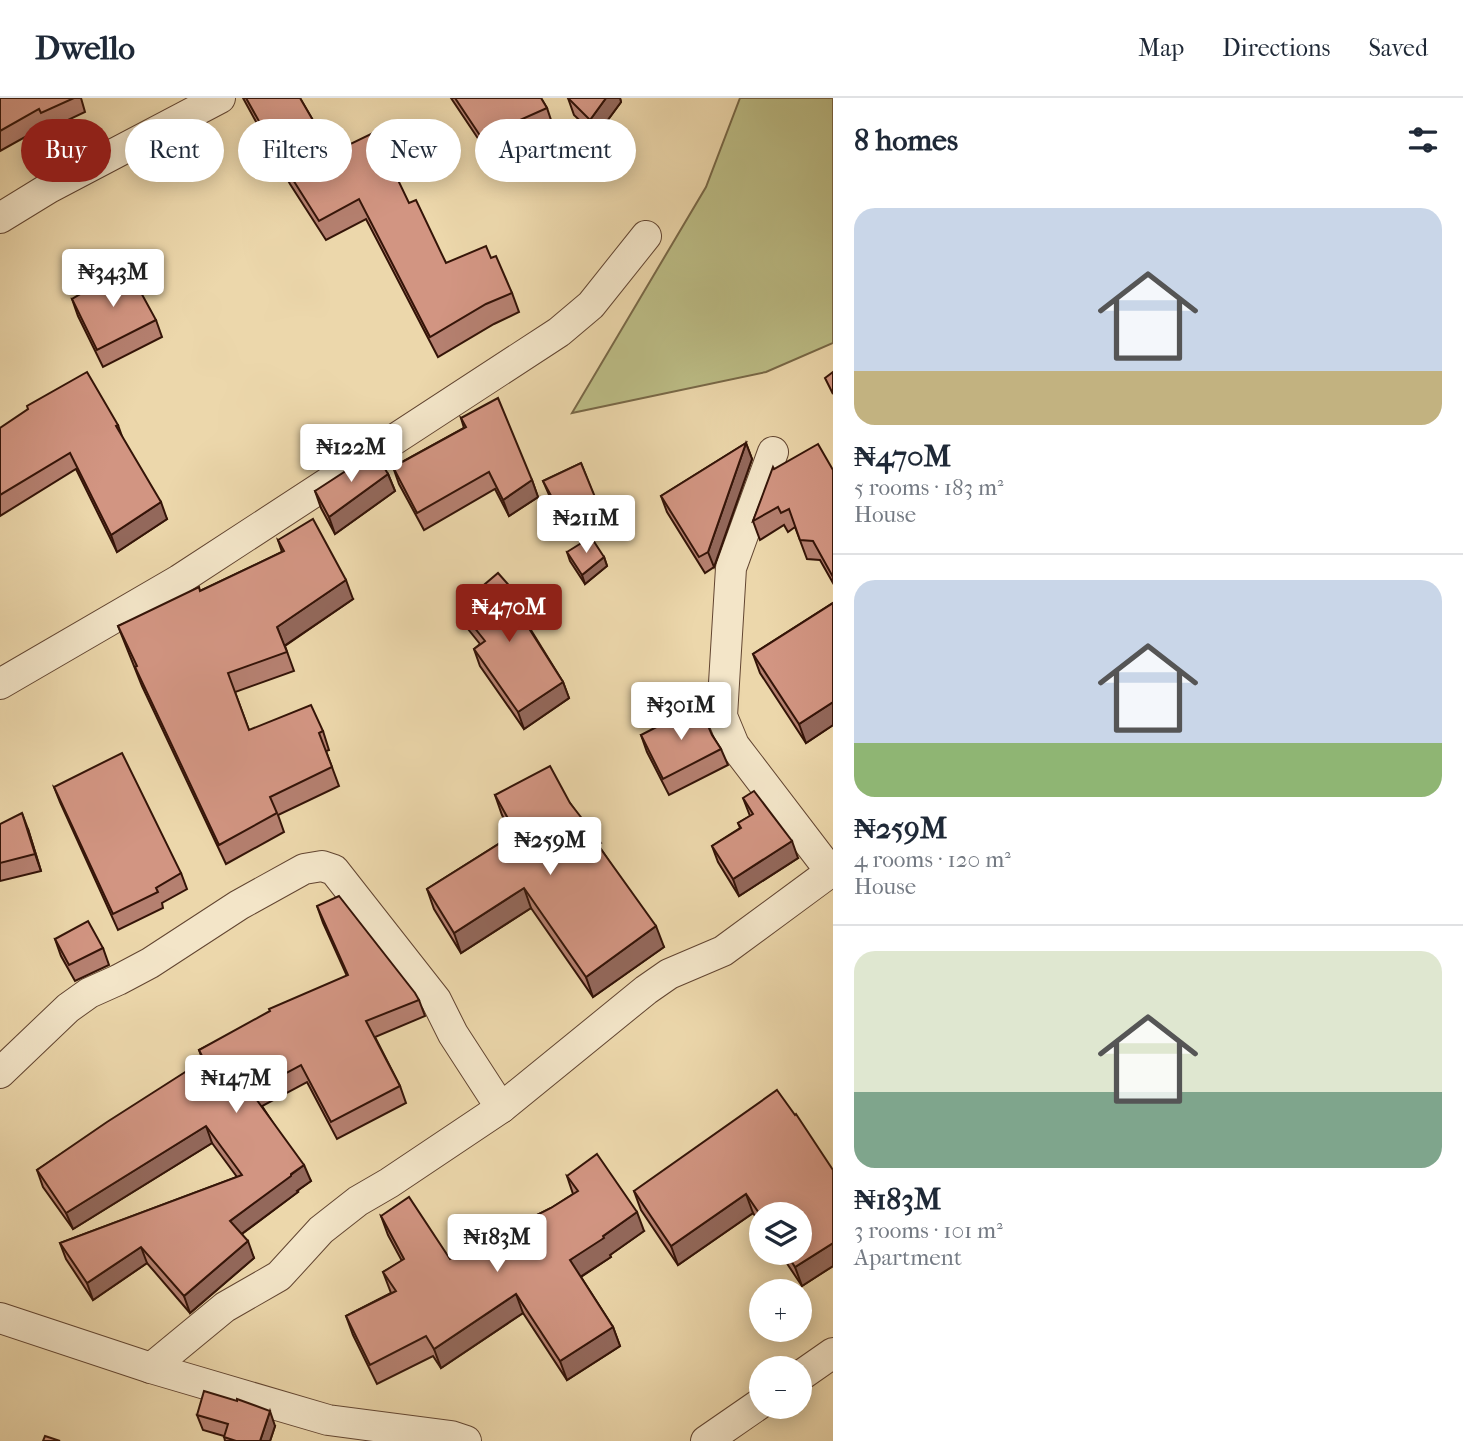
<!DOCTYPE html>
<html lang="en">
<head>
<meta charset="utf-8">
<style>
  :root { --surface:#fff; --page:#f2f2f3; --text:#1f2937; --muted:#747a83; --line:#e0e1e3; --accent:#8f2418 }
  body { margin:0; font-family:"IM FELL French Canon",serif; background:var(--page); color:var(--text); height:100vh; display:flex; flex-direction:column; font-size:26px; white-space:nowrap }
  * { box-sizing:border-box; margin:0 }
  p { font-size:23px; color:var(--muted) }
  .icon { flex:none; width:38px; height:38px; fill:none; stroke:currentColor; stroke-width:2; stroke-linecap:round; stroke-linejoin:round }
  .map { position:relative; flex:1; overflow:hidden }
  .details { display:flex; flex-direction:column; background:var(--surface); width:630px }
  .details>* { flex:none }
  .top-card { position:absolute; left:21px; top:21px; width:665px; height:63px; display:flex; gap:14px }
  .buttons { position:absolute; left:749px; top:1104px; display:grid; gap:14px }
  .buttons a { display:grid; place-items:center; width:63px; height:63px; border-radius:50%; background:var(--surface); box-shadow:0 4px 18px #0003; font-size:35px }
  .price { position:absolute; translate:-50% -60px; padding:0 16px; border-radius:7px; background:#fff; color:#222; font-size:23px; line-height:46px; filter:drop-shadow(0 2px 4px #0008) }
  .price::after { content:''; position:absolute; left:50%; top:42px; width:21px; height:16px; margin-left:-10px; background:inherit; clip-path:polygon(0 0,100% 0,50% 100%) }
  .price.current { background:var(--accent); color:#fff }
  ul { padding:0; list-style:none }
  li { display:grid; align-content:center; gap:14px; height:371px; padding:0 21px }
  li+li { border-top:2px solid var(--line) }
  li span { display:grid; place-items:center; height:217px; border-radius:21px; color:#555 }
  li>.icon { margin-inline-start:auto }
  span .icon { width:126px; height:126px; fill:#fffc; stroke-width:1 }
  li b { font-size:30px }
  h2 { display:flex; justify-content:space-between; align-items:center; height:84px; padding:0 21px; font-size:30px }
  .tag { padding:0 24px; border-radius:32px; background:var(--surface); box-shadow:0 4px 18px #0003; font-size:24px; line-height:63px }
  .tag.current { background:var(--accent); color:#fff }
  header { display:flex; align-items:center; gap:42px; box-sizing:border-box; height:98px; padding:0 35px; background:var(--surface); border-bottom:2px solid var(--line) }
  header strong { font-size:33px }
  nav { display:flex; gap:38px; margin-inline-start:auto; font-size:24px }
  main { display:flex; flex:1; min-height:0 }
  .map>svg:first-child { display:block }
</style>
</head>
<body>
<header>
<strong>Dwello</strong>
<nav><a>Map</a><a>Directions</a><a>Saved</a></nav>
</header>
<main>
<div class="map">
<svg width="833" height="1343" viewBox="0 0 833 1343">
  <rect width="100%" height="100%" fill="#ecd7ab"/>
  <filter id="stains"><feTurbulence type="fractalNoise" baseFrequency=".00286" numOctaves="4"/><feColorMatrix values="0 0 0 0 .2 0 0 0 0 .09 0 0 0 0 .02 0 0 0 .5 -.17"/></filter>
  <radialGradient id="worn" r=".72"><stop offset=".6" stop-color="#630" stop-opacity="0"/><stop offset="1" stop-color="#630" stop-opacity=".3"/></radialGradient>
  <path fill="#bcbd86" stroke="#786847" stroke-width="2" d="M740,0H833V245L766,274L572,315L706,89Z"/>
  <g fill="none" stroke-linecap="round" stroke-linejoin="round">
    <g stroke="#624531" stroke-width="32">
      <g id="street">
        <path d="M0,120L49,90L220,0"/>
        <path d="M773,354L731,470L722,618L734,647L831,774"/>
        <path d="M0,586L179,482L559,234L591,207L646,138"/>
        <path d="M0,975L68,910L89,895L118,882L150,865L239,807L304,771L322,768L334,772L436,902L453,936L501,1010"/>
        <path d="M0,1220L151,1270L328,1322L451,1338L466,1343"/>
        <path d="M151,1270L225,1209L279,1178L321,1132L358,1103L389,1085L501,1010L646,892L669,876L723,853L833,772"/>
        <path d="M800,1278L833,1255"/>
        <path d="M706,1343L761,1305"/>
      </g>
    </g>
    <use href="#street" stroke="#f3e5c8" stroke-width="30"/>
  </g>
  <g fill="#b58070" stroke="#341408" stroke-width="2">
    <path d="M0,0H81L85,14L47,32L45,28L0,53Z"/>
    <path d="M243,0H300L332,55L409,105L446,165L491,160L512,195L519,214L494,226L438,259L366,121L326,142L290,86Z"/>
    <path d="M451,0H541L547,10L552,25L508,45L489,57Z"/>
    <path d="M568,0H620L621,4L596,38L574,17Z"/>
    <path d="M72,201L156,222L162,239L103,269L78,218Z"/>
    <path d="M461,320L532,382L538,399L509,418L495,391L424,432L399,386L393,369L464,330Z"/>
    <path d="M118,327L123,341L167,421L117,454L76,371L0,418V330Z"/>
    <path d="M746,345L752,361L714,469L705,475L667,414L661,398Z"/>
    <path d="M581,365L601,416L567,433L550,399L543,383Z"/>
    <path d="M774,371L833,372V485L820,462L807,461L795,429L788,434L784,427L760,442L753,423Z"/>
    <path d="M388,376L395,393L335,436L321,410L315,393Z"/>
    <path d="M278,442L353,501L285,548L294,573L235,594L249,632L323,633L329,652L326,653L339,688L278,717L284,734L226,766L142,588L118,528L200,493L282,454Z"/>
    <path d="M567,454L604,459L607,468L585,486L570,463Z"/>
    <path d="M524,504L530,521L526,524L563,584L569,600L524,631L480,568L474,551L480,546L464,526L458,509Z"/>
    <path d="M833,505V627L806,645L760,575L753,556Z"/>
    <path d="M641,637H712L721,651L728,667L669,697L647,654Z"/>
    <path d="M54,689L181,775L187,791L162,805L163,810L118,832L60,704Z"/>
    <path d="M495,697L570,705L605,757L664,849L593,899L531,810L461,855L434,811L427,791L513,737L502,717Z"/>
    <path d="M743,700L798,760L739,798L718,764L712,748L740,730L738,725L750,718Z"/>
    <path d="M0,726L28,731L41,773L0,783Z"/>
    <path d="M317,808L419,902L425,918L375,939L400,988L406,1005L337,1041L307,984L262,1008L311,1083L297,1093L298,1094L242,1136L254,1160L190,1215L147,1165L93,1202L66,1161L60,1145L237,1079L212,1045L73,1131L43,1089L37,1072L203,963L199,952L347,878L323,825Z"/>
    <path d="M55,841L103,850L109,867L75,883L61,858Z"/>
    <path d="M833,1072V1168L802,1188L780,1155H800L761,1116V1127L753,1115L678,1167L641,1112L634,1093Z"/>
    <path d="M567,1078L644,1133L610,1157L611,1159L581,1179L613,1229L620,1248L567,1282L523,1215L441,1270L433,1258L377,1286L353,1237L346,1218L391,1195L383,1174L402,1163L388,1137L381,1118L450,1161L551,1110L573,1096Z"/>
    <path d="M197,1317L275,1328L270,1343H225L224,1338L203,1332Z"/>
  </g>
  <g fill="#93685b" stroke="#341408" stroke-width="2">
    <path d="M606,0H620L621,4L596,38L590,22Z"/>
    <path d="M502,30L508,45L489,57L483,42Z"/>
    <path d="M746,345L752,361L714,469L708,454Z"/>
    <path d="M388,376L395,393L335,436L329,419Z"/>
    <path d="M532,382L538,399L509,418L503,402Z"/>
    <path d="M161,404L167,421L117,454L111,437Z"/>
    <path d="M604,459L607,468L585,486L582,477Z"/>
    <path d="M346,482L353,501L284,548L277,529Z"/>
    <path d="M524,504L530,521L523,527L516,510Z"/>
    <path d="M563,584L569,600L524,631L518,614Z"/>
    <path d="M833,604V627L806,645L799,626Z"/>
    <path d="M22,715L28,731L41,773L35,756Z"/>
    <path d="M792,743L798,760L739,798L733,781Z"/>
    <path d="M524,790L531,810L461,855L454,835Z"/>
    <path d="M656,828L664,849L593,899L586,879Z"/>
    <path d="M206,1028L212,1045L73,1131L66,1115Z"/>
    <path d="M304,1067L311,1083L297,1093L298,1094L236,1140L230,1123Z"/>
    <path d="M746,1096L753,1115L678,1167L671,1148Z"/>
    <path d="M637,1114L644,1133L610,1157L611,1159L577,1181L570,1162Z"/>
    <path d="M248,1143L254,1160L190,1215L184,1198Z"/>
    <path d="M833,1145V1168L802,1188L795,1169Z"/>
    <path d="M141,1149L147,1165L93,1202L87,1185Z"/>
    <path d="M516,1196L523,1215L441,1270L434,1251Z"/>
    <path d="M613,1229L620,1248L567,1282L560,1263Z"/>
    <path d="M270,1313L275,1328L270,1343H260Z"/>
  </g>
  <g fill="#d29582" stroke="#341408" stroke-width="2">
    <path d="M0,0H74L41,15L39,11L0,33Z"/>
    <path d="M246,0H300L332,55L375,34L409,105L416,102L446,165L486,148L491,160L496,158L512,195L486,206L430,239L359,101L319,123L283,66Z"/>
    <path d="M455,0H541L547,10L502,30L483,42Z"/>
    <path d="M568,0H606L590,22Z"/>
    <path d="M127,169L156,222L97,252L72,201Z"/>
    <path d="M87,274L118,327L116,328L161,404L111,437L70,355L0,397V330L28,311L27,308Z"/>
    <path d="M833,274V296L825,280Z"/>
    <path d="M498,300L532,382L503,402L489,374L417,415L393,369L466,329L461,320Z"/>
    <path d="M746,345L708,454L699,459L661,398Z"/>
    <path d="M818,346L833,372V479L813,443L800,442L789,411L781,415L778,409L753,423L773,369L774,371Z"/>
    <path d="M375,354L388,376L329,419L315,393Z"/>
    <path d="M581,365L595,399L561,416L543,383Z"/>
    <path d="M313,421L346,482L277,529L287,554L228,575L249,632L311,607L323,633L319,635L332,669L270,699L277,715L219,747L135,569L137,568L118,528L199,489L200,493L284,453L278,442Z"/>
    <path d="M591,439L604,459L582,477L567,454Z"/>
    <path d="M498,475L524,504L516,510L563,584L518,614L474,551L485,543L458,509Z"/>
    <path d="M833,505V604L799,626L753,556Z"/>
    <path d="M699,607L712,637L721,651L663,681L641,637Z"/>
    <path d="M122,655L181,775L156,790L158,794L113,816L54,689Z"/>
    <path d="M550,668L570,705L601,745L598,747L656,828L586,879L524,790L454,835L427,791L516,735L495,697Z"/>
    <path d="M754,693L792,743L733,781L712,748L741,730L738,725L753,716L743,700Z"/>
    <path d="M22,715L35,756L0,765V726Z"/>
    <path d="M339,798L415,895L419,902L366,923L400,988L331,1024L301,967L251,994L304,1067L291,1076V1078L230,1123L248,1143L184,1198L141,1149L87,1185L60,1145L242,1077L206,1028L66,1115L37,1072L107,1024L204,962L199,952L270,913L269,911L348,877L317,808Z"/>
    <path d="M88,823L103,850L69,867L55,841Z"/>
    <path d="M777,992L795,1017L796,1016L833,1072V1145L795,1169L786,1155H800V1116H761V1118L746,1096L671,1148L634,1093Z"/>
    <path d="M597,1056L637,1114L603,1138L604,1140L570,1162L613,1229L560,1263L516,1196L434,1251L426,1238L370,1267L346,1218L396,1193L383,1174L404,1161L381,1118L409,1099L450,1161L551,1110L578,1093L567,1078Z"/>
    <path d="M204,1293L237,1303V1301L270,1313L260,1343H236L224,1339L228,1326L197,1317Z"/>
    <path d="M45,1338L60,1343H43Z"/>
  </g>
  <rect width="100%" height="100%" filter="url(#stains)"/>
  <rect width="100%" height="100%" fill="url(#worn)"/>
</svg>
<div class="buttons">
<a><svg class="icon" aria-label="layers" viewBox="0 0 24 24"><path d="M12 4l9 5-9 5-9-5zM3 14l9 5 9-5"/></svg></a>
<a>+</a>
<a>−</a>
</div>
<b class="price" style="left:113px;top:211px">₦343M</b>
<b class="price" style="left:351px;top:386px">₦122M</b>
<b class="price" style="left:586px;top:457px">₦211M</b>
<b class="price current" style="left:509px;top:546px">₦470M</b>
<b class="price" style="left:681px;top:644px">₦301M</b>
<b class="price" style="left:550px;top:779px">₦259M</b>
<b class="price" style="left:236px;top:1017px">₦147M</b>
<b class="price" style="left:497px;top:1176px">₦183M</b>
<div class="top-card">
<a class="tag current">Buy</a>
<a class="tag">Rent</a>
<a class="tag">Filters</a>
<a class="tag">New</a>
<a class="tag">Apartment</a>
</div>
</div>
<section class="details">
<h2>8 homes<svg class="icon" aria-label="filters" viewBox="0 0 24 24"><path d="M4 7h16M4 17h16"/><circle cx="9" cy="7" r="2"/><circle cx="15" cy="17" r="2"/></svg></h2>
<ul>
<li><span style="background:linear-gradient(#c9d6e8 75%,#c2b280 0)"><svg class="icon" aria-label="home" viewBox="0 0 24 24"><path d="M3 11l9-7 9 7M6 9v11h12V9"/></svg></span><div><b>₦470M</b><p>5 rooms · 183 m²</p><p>House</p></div></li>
<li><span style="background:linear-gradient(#c9d6e8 75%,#8fb573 0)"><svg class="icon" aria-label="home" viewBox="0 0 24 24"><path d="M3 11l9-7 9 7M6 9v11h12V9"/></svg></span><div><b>₦259M</b><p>4 rooms · 120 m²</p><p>House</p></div></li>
<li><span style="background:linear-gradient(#dfe7d0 65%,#7fa58c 0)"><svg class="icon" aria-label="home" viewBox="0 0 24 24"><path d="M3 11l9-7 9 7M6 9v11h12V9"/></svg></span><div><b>₦183M</b><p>3 rooms · 101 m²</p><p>Apartment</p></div></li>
</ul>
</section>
</main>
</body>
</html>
